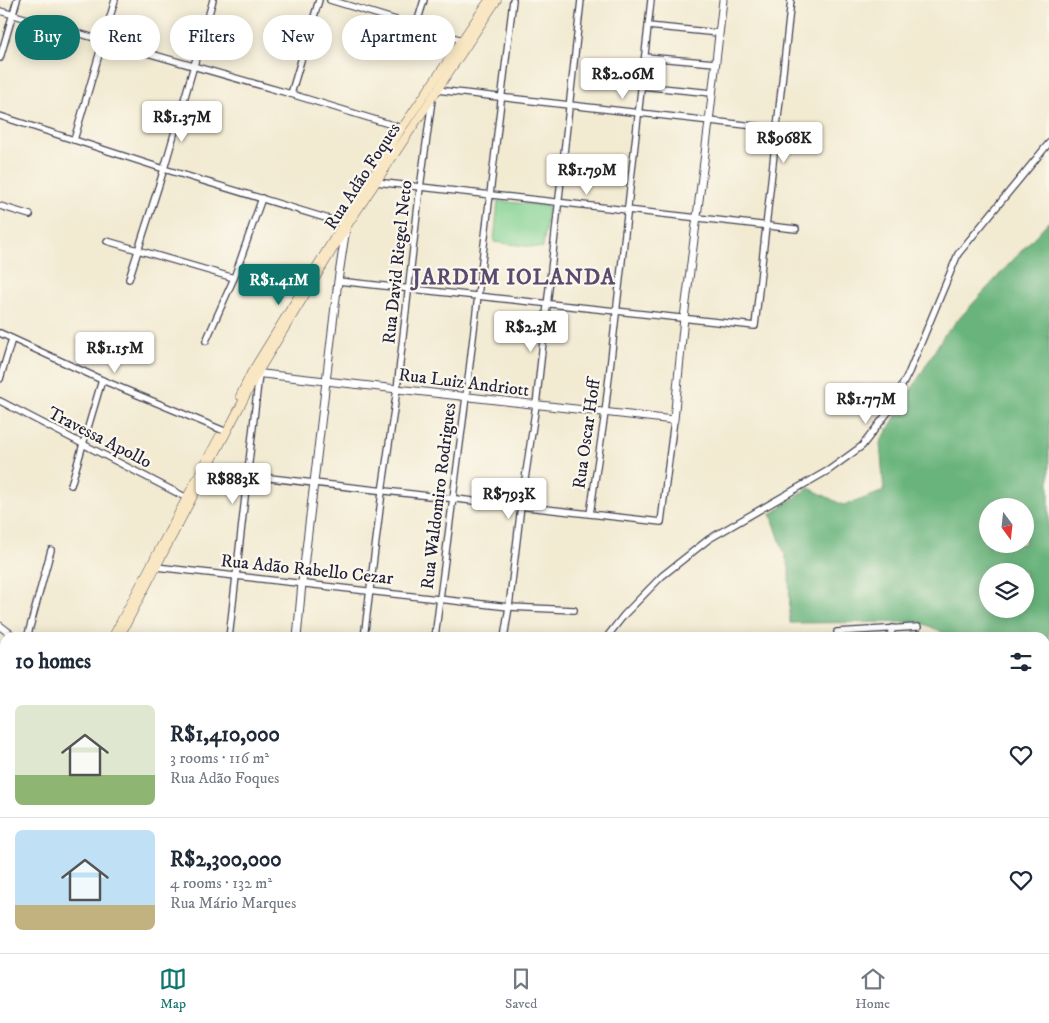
<!DOCTYPE html>
<html lang="en">
<head>
<meta charset="utf-8">
<style>
  :root { --surface:#fff; --page:#f6f6f7; --text:#1f2937; --muted:#747a83; --line:#e0e1e3; --accent:#0f766e }
  body { margin:0; font-family:"IM FELL DW Pica",serif; background:var(--page); color:var(--text); height:100vh; display:flex; flex-direction:column; font-size:19px; white-space:nowrap }
  * { box-sizing:border-box; margin:0 }
  p { font-size:16px; color:var(--muted) }
  .icon { flex:none; width:28px; height:28px; fill:none; stroke:currentColor; stroke-width:2; stroke-linecap:round; stroke-linejoin:round }
  .map { position:relative; flex:1; overflow:hidden }
  .drawer { position:absolute; left:0px; top:632px; width:1050px; height:321px; display:flex; flex-direction:column; background:var(--surface); border-radius:15px 15px 0 0; box-shadow:0 2px 12px #0003 }
  .drawer>* { flex:none }
  .hud { position:absolute; left:15px; top:15px; width:500px; height:45px; display:flex; gap:10px }
  .needle { width:32px; rotate:165deg }
  .buttons { position:absolute; left:979px; top:498px; display:grid; gap:10px }
  .buttons a { display:grid; place-items:center; width:55px; height:55px; border-radius:50%; background:var(--surface); box-shadow:0 2px 12px #0003; font-size:25px }
  .price { position:absolute; translate:-50% -42px; padding:0 11px; border-radius:5px; background:#fff; color:#222; font-size:16px; line-height:32px; filter:drop-shadow(0 1px 2px #0008) }
  .price::after { content:''; position:absolute; left:50%; top:30px; width:15px; height:11px; margin-left:-8px; background:inherit; clip-path:polygon(0 0,100% 0,50% 100%) }
  .price.current { background:var(--accent); color:#fff }
  ul { padding:0; list-style:none }
  li { display:flex; align-items:center; gap:15px; height:125px; padding:0 15px }
  li+li { border-top:1px solid var(--line) }
  li span { display:grid; place-items:center; flex:none; width:140px; height:100px; border-radius:8px; color:#555 }
  li>.icon { margin-inline-start:auto }
  span .icon { width:60px; height:60px; fill:#fffc; stroke-width:1 }
  li b { font-size:21px }
  h2 { display:flex; justify-content:space-between; align-items:center; height:60px; padding:0 15px; font-size:21px }
  .chip { padding:0 18px; border-radius:22px; background:var(--surface); box-shadow:0 2px 12px #0003; font-size:18px; line-height:45px }
  .chip.current { background:var(--accent); color:#fff }
  .dock { display:flex; justify-content:space-around; align-items:center; height:70px; border-top:1px solid var(--line); background:var(--surface); font-size:14px; color:var(--muted) }
  .dock a { display:grid; justify-items:center; gap:2px }
  .dock .current { color:var(--accent) }
  .map>svg:first-child { display:block }
</style>
</head>
<body>
<div class="map">
<svg width="1049" height="953" viewBox="0 0 1049 953">
  <rect width="100%" height="100%" fill="#fbf7ec"/>
  <filter id="ink" filterUnits="userSpaceOnUse"><feTurbulence type="fractalNoise" baseFrequency=".02" numOctaves="2"/><feDisplacementMap in="SourceGraphic" scale="10" xChannelSelector="R" yChannelSelector="G"/><feConvolveMatrix kernelMatrix="1 2 1 2 8 2 1 2 1" color-interpolation-filters="sRGB"/></filter>
  <filter id="wash" filterUnits="userSpaceOnUse"><feTurbulence type="fractalNoise" baseFrequency=".0096" numOctaves="4" result="noise"/><feDisplacementMap in="SourceGraphic" scale="20" xChannelSelector="R" yChannelSelector="G"/><feGaussianBlur stdDeviation="1.12" result="paint"/><feColorMatrix in="noise" values="0 0 0 0 0 0 0 0 0 0 0 0 0 0 0 0 0 1.4 0 .05"/><feComposite in="paint" operator="in"/></filter>
  <g filter="url(#wash)">
    <rect width="100%" height="100%" fill="#f2ead1"/>
    <path fill="#82d292" stroke="#527a66" d="M498,201L548,206L543,248L494,242Z"/>
    <g fill="#69b47c" stroke="#466b5c" fill-rule="evenodd">
      <path d="M1049,221V692L1045,683V638L953,637L920,622L790,623L789,567L771,514L809,488L843,505L860,500L884,491L880,443L944,335ZM988,506H1025V544H988ZM988,571H1025V609H988Z"/>
      <path d="M1049,754V953H763L761,949H1045V768Z"/>
    </g>
  </g>
  <g filter="url(#ink)">
    <g fill="none" stroke-linecap="round" stroke-linejoin="round">
      <g stroke="#414052" stroke-width="8">
        <g id="minor">
          <path d="M330,0L462,40"/>
          <path d="M0,11L291,94L402,128"/>
          <path d="M416,26L424,0"/>
          <path d="M648,26L719,33"/>
          <path d="M645,57L715,63"/>
          <path d="M0,58L17,0"/>
          <path d="M641,86L712,93"/>
          <path d="M437,90L808,132"/>
          <path d="M291,94L319,0"/>
          <path d="M0,116L164,169L342,223"/>
          <path d="M74,140L115,0"/>
          <path d="M376,182L796,229"/>
          <path d="M0,206L30,215"/>
          <path d="M107,241L234,278"/>
          <path d="M129,279L164,169L213,0"/>
          <path d="M338,281L755,326L791,0"/>
          <path d="M0,333L102,380L222,430"/>
          <path d="M206,341L234,278L262,198"/>
          <path d="M0,379L12,339"/>
          <path d="M0,401L187,498"/>
          <path d="M207,471L661,522L674,420"/>
          <path d="M71,485L102,380"/>
          <path d="M590,514L605,413L651,0"/>
          <path d="M156,567L509,607L574,610"/>
          <path d="M837,632L918,627"/>
          <path d="M435,637L466,397L513,0"/>
          <path d="M27,638L51,550"/>
          <path d="M229,638L259,374"/>
          <path d="M364,638L382,492L397,389L420,188L432,100"/>
          <path d="M504,638L509,607L521,506L536,405L581,0"/>
          <path d="M606,638L624,615L662,576L709,539L829,470L862,446L889,411L909,372L958,254L1049,143"/>
          <path d="M889,638L893,628"/>
          <path d="M0,839H5"/>
          <path d="M516,949L517,953"/>
        </g>
      </g>
      <g stroke="#414052" stroke-width="9">
        <g id="tertiary">
          <path d="M254,373L674,420L684,318L709,122L723,0"/>
          <path d="M0,626L16,638"/>
          <path d="M297,638L302,583L338,281L346,228"/>
          <path d="M0,786L5,790"/>
        </g>
      </g>
      <g stroke="#414052" stroke-width="9">
        <g id="secondary">
          <path d="M240,396L251,373L402,128L489,0"/>
          <path d="M112,638L219,437"/>
          <path d="M119,638L257,374L347,226L497,0"/>
          <path d="M620,953V949"/>
          <path d="M627,953V949"/>
        </g>
      </g>
      <use href="#minor" stroke="#fff" stroke-width="5.5"/>
      <use href="#tertiary" stroke="#fff" stroke-width="7"/>
      <use href="#secondary" stroke="#f9e7c3" stroke-width="8"/>
    </g>
  </g>
  <g text-anchor="middle" stroke-width="4.5" stroke-linejoin="round" paint-order="stroke">
    <g font-size="18" fill="#22223b" stroke="#fbf7ec">
      <text transform="translate(362 176) rotate(-57)" y="6">Rua Adão Foques</text>
      <text transform="translate(397 262) rotate(-84)" y="6">Rua David Riegel Neto</text>
      <text transform="translate(464 382) rotate(7)" y="6">Rua Luiz Andriott</text>
      <text transform="translate(586 434) rotate(-82)" y="6">Rua Oscar Hoff</text>
      <text transform="translate(100 437) rotate(27)" y="6">Travessa Apollo</text>
      <text transform="translate(438 496) rotate(-83)" y="6">Rua Waldomiro Rodrigues</text>
      <text transform="translate(307 569) rotate(6)" y="6">Rua Adão Rabello Cezar</text>
    </g>
    <g font-size="22" font-weight="bold" letter-spacing="1" fill="#584b70" stroke="#fbf7ec">
      <text x="514" y="284">JARDIM IOLANDA</text>
    </g>
  </g>
</svg>
<div class="buttons">
<a><svg class="needle" viewBox="-14 -14 28 28"><path d="M0-13l5 13h-10z" fill="#e53935"/><path d="M0 13l5-13h-10z" fill="#747a83"/></svg></a>
<a><svg class="icon" aria-label="layers" viewBox="0 0 24 24"><path d="M12 4l9 5-9 5-9-5zM3 14l9 5 9-5"/></svg></a>
</div>
<b class="price" style="left:623px;top:100px">R$2.06M</b>
<b class="price" style="left:182px;top:143px">R$1.37M</b>
<b class="price" style="left:784px;top:164px">R$968K</b>
<b class="price" style="left:587px;top:196px">R$1.79M</b>
<b class="price current" style="left:279px;top:306px">R$1.41M</b>
<b class="price" style="left:531px;top:353px">R$2.3M</b>
<b class="price" style="left:115px;top:374px">R$1.15M</b>
<b class="price" style="left:866px;top:425px">R$1.77M</b>
<b class="price" style="left:233px;top:505px">R$883K</b>
<b class="price" style="left:509px;top:520px">R$793K</b>
<div class="hud">
<a class="chip current">Buy</a>
<a class="chip">Rent</a>
<a class="chip">Filters</a>
<a class="chip">New</a>
<a class="chip">Apartment</a>
</div>
<section class="drawer">
<h2>10 homes<svg class="icon" aria-label="filters" viewBox="0 0 24 24"><path d="M4 7h16M4 17h16"/><circle cx="9" cy="7" r="2"/><circle cx="15" cy="17" r="2"/></svg></h2>
<ul>
<li><span style="background:linear-gradient(#dfe7d0 70%,#8fb573 0)"><svg class="icon" aria-label="home" viewBox="0 0 24 24"><path d="M3 11l9-7 9 7M6 9v11h12V9"/></svg></span><div><b>R$1,410,000</b><p>3 rooms · 116 m²</p><p>Rua Adão Foques</p></div><svg class="icon" aria-label="heart" viewBox="0 0 24 24"><path d="M12 20l-8-8c-3-5 5-10 8-4 3-6 11-1 8 4z"/></svg></li>
<li><span style="background:linear-gradient(#bfe0f5 75%,#c2b280 0)"><svg class="icon" aria-label="home" viewBox="0 0 24 24"><path d="M3 11l9-7 9 7M6 9v11h12V9"/></svg></span><div><b>R$2,300,000</b><p>4 rooms · 132 m²</p><p>Rua Mário Marques</p></div><svg class="icon" aria-label="heart" viewBox="0 0 24 24"><path d="M12 20l-8-8c-3-5 5-10 8-4 3-6 11-1 8 4z"/></svg></li>
</ul>
</section>
</div>
<nav class="dock">
<a class="current"><svg class="icon" aria-label="map" viewBox="0 0 24 24"><path d="M3 6l6-2 6 2 6-2v14l-6 2-6-2-6 2zM9 4v14M15 6v14"/></svg>Map</a>
<a><svg class="icon" aria-label="saved" viewBox="0 0 24 24"><path d="M7 4h10v16l-5-4-5 4z"/></svg>Saved</a>
<a><svg class="icon" aria-label="home" viewBox="0 0 24 24"><path d="M3 11l9-7 9 7M6 9v11h12V9"/></svg>Home</a>
</nav>
</body>
</html>
